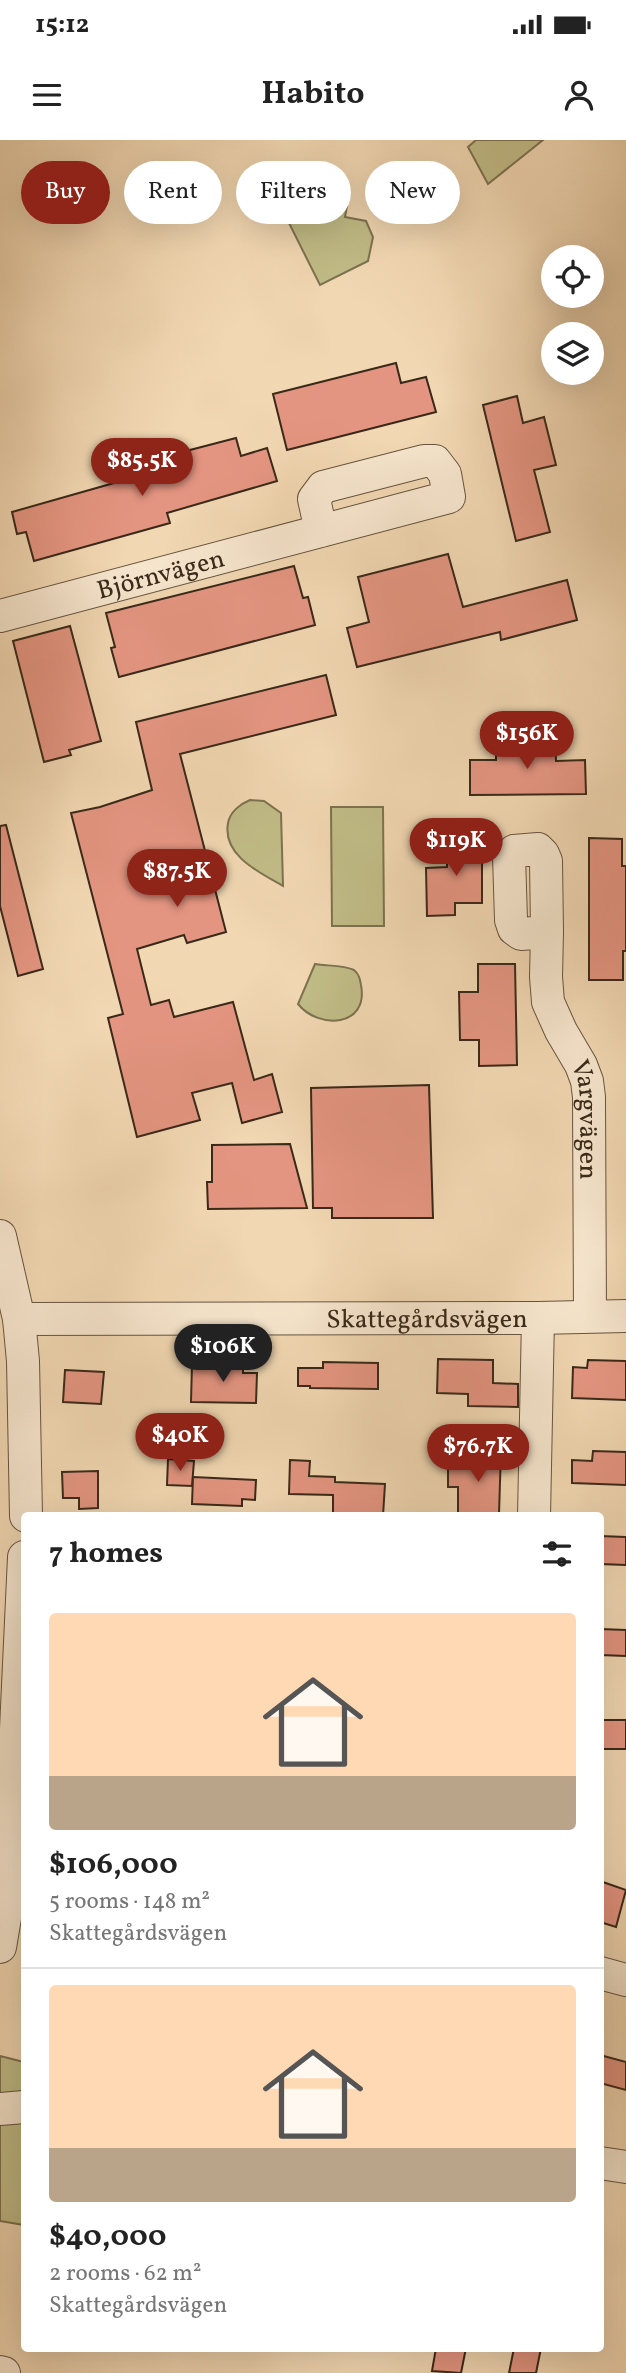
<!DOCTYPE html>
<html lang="en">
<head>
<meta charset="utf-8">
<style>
  :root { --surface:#fff; --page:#f2f2f2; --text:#222; --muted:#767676; --line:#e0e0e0; --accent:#8f2418 }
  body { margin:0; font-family:Vollkorn,serif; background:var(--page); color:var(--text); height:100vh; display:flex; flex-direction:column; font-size:26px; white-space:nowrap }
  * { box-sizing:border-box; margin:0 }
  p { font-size:23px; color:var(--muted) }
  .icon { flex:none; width:38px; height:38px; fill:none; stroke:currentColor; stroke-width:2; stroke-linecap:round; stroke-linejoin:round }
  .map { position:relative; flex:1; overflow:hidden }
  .sheet { position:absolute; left:21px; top:1372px; width:583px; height:840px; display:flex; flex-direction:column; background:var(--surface); border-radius:7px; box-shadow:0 7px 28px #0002 }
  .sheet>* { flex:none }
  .guide { position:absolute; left:21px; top:21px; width:584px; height:63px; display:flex; gap:14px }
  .tools { position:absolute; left:541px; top:105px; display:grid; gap:14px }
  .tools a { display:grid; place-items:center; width:63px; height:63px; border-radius:50%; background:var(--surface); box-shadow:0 7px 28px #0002; font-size:35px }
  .price { position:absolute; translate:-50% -60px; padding:0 16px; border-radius:24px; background:var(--accent); color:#fff; font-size:23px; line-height:46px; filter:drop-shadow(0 2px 4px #0008) }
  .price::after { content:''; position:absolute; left:50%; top:42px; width:21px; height:16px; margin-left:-10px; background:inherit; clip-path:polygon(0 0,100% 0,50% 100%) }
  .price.active { background:#222; color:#fff }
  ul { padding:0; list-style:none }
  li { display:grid; align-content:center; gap:14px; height:371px; padding:0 28px }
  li+li { border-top:2px solid var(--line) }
  li span { display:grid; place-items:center; height:217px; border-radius:7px; color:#555 }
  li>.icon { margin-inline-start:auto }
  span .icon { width:126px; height:126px; fill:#fffc; stroke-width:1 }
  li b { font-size:30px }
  h2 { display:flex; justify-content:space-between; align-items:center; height:84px; padding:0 28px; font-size:30px }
  .pill { padding:0 24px; border-radius:32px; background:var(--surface); box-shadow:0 7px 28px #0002; font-size:24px; line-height:63px }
  .pill.active { background:var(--accent); color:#fff }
  .status { display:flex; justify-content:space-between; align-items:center; height:49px; padding:0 35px; background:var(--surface); direction:ltr }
  .status svg { height:19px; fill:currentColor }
  header { display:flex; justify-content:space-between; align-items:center; height:91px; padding:0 28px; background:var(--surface); font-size:32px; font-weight:700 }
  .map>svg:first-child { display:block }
</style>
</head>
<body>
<div class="status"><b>15:12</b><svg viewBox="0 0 49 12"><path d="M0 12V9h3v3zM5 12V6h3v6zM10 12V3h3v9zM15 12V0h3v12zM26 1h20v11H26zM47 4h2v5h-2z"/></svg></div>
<header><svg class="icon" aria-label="menu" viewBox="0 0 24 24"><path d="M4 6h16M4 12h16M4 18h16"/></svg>Habito<svg class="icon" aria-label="person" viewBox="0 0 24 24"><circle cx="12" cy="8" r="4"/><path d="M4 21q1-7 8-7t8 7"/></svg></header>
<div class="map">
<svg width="626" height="2233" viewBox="0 0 626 2233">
  <rect width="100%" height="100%" fill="#f1d7b2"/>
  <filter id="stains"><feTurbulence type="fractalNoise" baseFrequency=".00286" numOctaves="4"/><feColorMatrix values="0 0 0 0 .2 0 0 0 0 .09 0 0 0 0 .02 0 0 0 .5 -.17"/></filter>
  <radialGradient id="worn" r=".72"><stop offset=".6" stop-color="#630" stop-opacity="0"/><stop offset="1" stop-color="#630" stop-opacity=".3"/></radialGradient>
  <g fill="#c1bc87" stroke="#7d7250" stroke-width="2">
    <path d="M476,0H543L488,44L468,7Z"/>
    <path d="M311,42L342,52L347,66L345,77L366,81L373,97L368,121L320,145L277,59Z"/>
    <path d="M250,660L264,661L281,673L283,746C261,733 222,716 228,683C230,672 240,664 250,660Z"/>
    <path d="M331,667H383L384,786H332Z"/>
    <path d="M315,824C326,826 344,825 354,830C359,834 360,839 361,845C369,887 319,890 298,864Z"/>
    <path d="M0,1916L24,1922V2085L0,2081Z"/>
  </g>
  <g fill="#e49581" stroke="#392919" stroke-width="2">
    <path d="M396,223L401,243L426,237L436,272L287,310L273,254Z"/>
    <path d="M517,256L523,283L544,277L556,325L534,330L550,392L516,401L483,265Z"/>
    <path d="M236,298L241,316L267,308L277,341L167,373L170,383L34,421L26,392L17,394L12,372L121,341L117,329Z"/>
    <path d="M448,414L463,467L567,440L577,480L501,500L500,492L357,527L347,488L369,482L358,437Z"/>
    <path d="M294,426L303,458L308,457L315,485L119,537L111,508L115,507L106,473Z"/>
    <path d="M70,486L101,601L69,610L71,615L44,622L13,501Z"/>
    <path d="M326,535L336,575L180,614L226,792L187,803L184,795L137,809L151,865L169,860L174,877L233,862L254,940L272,934L282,972L242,983L232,943L192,953L200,980L137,997L108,878L123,874L71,673L100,667L152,650L136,582Z"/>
    <path d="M515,599V601L555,600L556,621L585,620L586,654L470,655V620H496V600Z"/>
    <path d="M6,685L43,829L18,836L0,766V686Z"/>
    <path d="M589,698L622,699V726H626V811H623V840H589Z"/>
    <path d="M447,699H482V763H455V775L427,776L426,728L447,727Z"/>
    <path d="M478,824H515L517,925L479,926V900H460L459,852H478Z"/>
    <path d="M429,945L433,1078H332V1068H313L311,948Z"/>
    <path d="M290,1004L307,1068L208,1069L207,1042H212V1005Z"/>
    <path d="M438,1219L493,1220V1243L518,1244V1267L468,1266V1254L437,1253Z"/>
    <path d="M588,1220L626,1221V1260L572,1258L573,1227L587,1228Z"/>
    <path d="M323,1222L378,1223V1249L310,1248V1246H298V1228H323Z"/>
    <path d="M192,1224L243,1225V1233H257L256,1263L191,1262Z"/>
    <path d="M65,1230L104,1232L101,1264L63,1262Z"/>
    <path d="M475,1310H501L499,1374L458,1373V1347H448V1327H475Z"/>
    <path d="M593,1311L626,1312V1345L572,1343V1320L592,1321Z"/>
    <path d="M168,1319L194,1321L192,1346L167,1345Z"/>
    <path d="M290,1320L310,1321L309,1336L335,1337V1342L385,1344L383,1376H333V1355L289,1354Z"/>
    <path d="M98,1331V1368L79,1369V1358H63L62,1332Z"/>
    <path d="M193,1337L256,1340L255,1360L242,1359V1366L192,1364Z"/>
    <path d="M600,1396L626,1397V1425L600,1424Z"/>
    <path d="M600,1489L626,1490V1516L600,1515Z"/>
    <rect x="600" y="1580" width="26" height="29"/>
    <path d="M600,1741L626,1750L616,1787L600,1782Z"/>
    <path d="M600,1915L626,1922V1950L600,1943Z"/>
    <path d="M436,2208H466L461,2233L432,2231Z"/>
    <path d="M514,2208H541L536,2233H509Z"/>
  </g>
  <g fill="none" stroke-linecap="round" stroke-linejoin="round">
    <g stroke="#67543f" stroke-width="34">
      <g id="minor">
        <path id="s1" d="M0,476L449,357L445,334L435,321H424L323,347L314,359L321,391"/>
        <path id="s2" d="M547,792L521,794L514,789L511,780L509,716L514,711L538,709L543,714L546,721L547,792L546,837L548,862L561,891L581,925L587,941L589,957L590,1176"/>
        <path d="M0,1096L19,1179L23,1221L26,1376"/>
        <path id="s3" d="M19,1179L538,1178L626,1176"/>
        <path d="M534,1376L538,1178"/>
        <path d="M0,1807L8,1760L24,1417"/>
        <path d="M600,1833L626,1840"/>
        <path d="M0,1969L24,1967"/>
        <path d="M600,2023L626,2027"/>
        <path d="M0,2232L4,2233"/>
      </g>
    </g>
    <use href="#minor" stroke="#f6e5cd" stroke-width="32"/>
  </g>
  <g text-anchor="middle" stroke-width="7" stroke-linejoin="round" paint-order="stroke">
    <g font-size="26" fill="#392919" stroke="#f6e5cd">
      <text dy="9" stroke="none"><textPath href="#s1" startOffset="166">Björnvägen</textPath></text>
      <text dy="9" stroke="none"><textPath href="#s2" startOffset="422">Vargvägen</textPath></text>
      <text dy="9" stroke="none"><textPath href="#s3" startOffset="408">Skattegårdsvägen</textPath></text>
    </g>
  </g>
  <rect width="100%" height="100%" filter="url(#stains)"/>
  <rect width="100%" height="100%" fill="url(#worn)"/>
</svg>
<div class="tools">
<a><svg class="icon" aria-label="locate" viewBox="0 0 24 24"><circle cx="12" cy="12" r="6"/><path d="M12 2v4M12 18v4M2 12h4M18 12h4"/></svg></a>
<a><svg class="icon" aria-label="layers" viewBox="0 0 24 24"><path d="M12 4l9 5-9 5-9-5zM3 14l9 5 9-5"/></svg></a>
</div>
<b class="price" style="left:142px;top:358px">$85.5K</b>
<b class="price" style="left:527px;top:631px">$156K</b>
<b class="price" style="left:456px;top:738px">$119K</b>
<b class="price" style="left:177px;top:769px">$87.5K</b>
<b class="price active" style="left:223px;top:1244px">$106K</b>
<b class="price" style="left:180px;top:1333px">$40K</b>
<b class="price" style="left:478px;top:1344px">$76.7K</b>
<div class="guide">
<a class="pill active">Buy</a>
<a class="pill">Rent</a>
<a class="pill">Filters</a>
<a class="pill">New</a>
</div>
<section class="sheet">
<h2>7 homes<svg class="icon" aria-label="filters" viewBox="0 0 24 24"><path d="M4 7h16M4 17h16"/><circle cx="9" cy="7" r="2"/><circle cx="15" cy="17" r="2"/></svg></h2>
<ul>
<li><span style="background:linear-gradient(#ffd9b3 75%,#b9a48a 0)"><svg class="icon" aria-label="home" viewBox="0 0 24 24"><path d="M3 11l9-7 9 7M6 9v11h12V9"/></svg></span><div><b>$106,000</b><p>5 rooms · 148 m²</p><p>Skattegårdsvägen</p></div></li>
<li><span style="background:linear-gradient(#ffd9b3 75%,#b9a48a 0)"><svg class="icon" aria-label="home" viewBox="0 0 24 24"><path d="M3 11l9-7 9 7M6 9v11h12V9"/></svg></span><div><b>$40,000</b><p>2 rooms · 62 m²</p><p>Skattegårdsvägen</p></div></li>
</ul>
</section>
</div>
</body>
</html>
